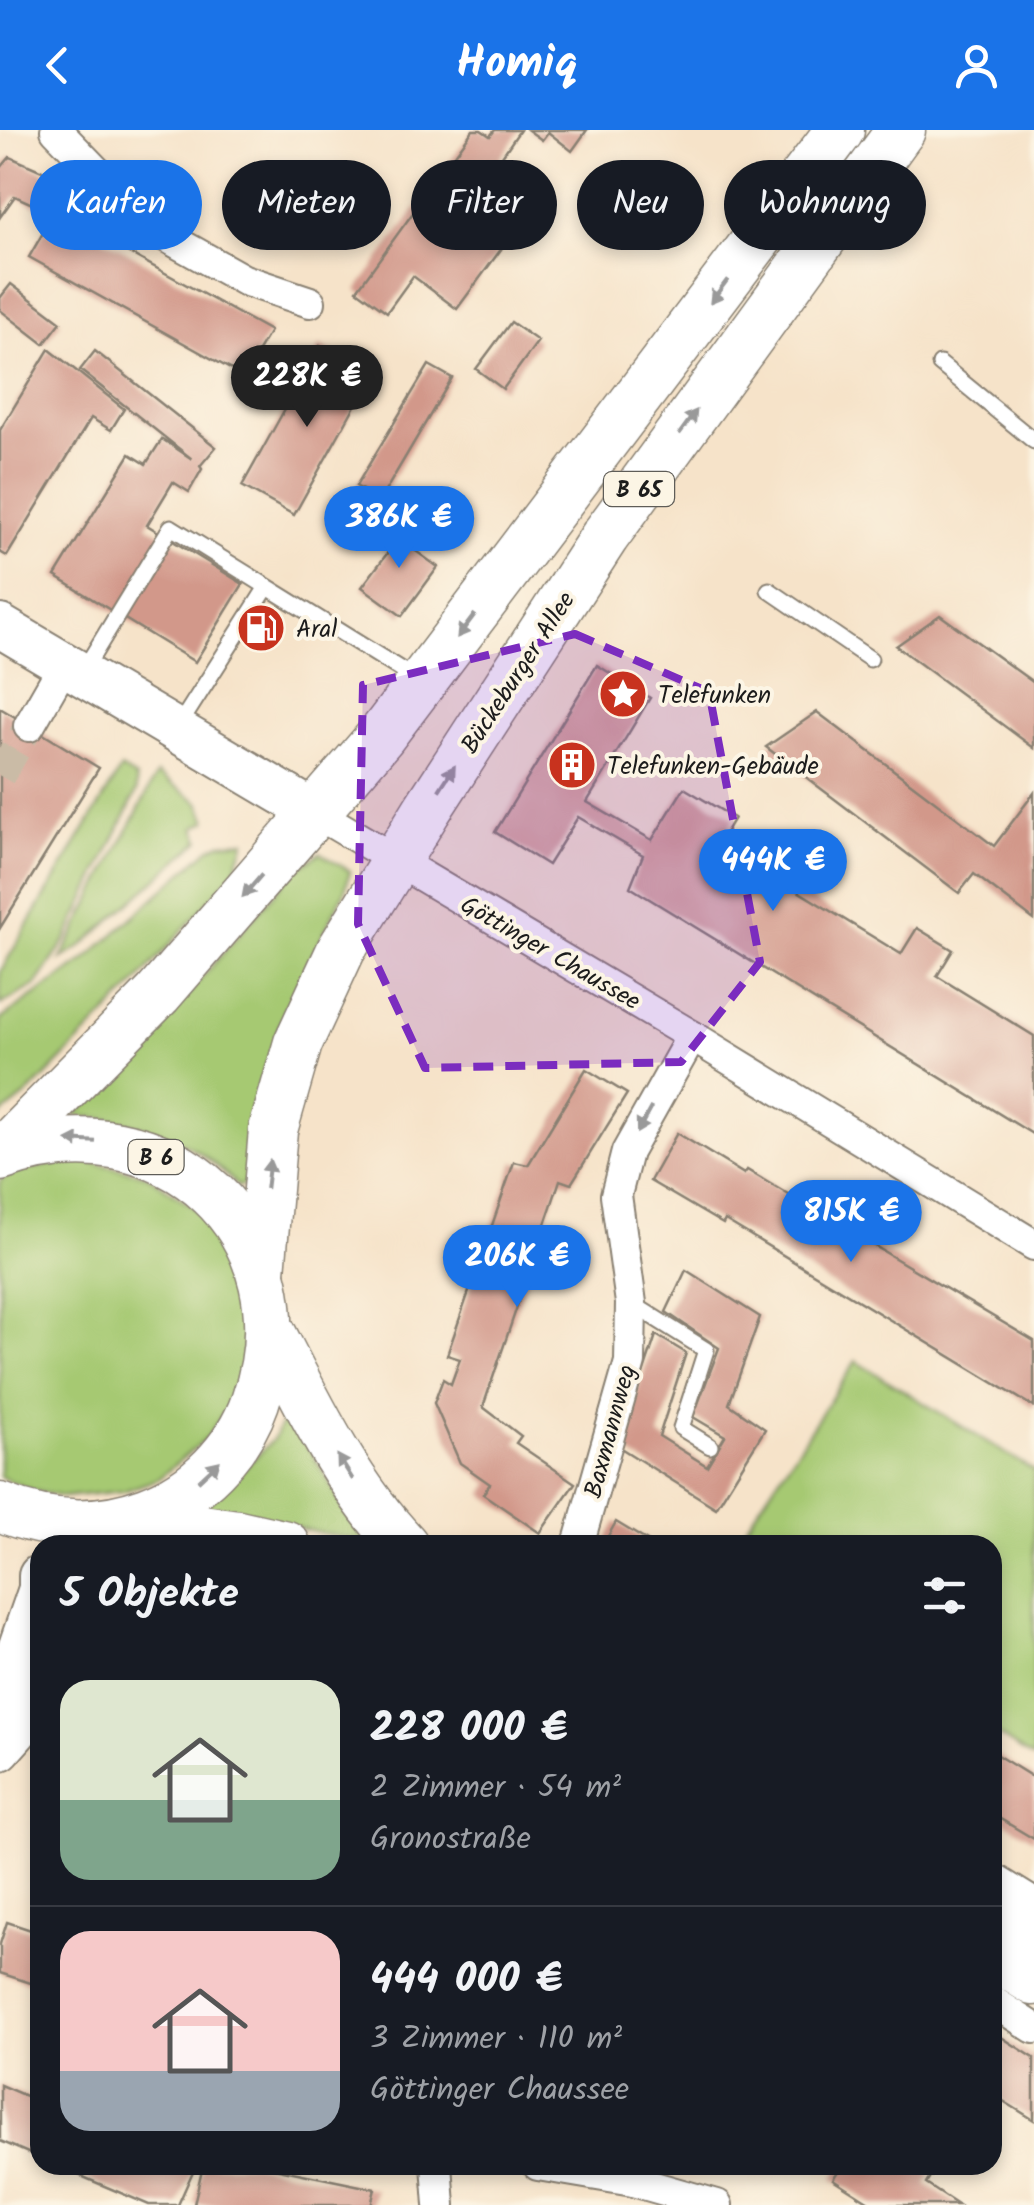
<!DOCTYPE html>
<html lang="de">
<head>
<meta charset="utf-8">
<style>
  :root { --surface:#171b24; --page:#20242c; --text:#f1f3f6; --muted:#9ea1a6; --line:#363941; --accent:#1a73e8 }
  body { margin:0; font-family:Kalam,sans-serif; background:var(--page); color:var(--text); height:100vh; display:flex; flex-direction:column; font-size:38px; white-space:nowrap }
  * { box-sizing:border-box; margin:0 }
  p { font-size:32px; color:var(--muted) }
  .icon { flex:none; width:55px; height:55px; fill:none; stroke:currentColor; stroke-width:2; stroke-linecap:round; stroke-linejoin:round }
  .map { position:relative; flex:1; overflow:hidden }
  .sheet { position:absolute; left:30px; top:1405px; width:972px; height:640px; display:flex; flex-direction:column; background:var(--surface); border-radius:30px; box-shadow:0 5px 15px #0003 }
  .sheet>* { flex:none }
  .banner { position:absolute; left:30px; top:30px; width:975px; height:90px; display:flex; gap:20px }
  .price { position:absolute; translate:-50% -85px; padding:0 22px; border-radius:35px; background:var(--accent); color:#fff; font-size:32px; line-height:65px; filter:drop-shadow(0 2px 5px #0008) }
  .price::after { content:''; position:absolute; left:50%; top:60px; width:30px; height:22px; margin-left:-15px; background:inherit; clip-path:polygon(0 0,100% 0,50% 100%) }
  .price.current { background:#222; color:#fff }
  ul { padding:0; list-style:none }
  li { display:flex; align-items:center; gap:30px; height:250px; padding:0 30px }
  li+li { border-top:2px solid var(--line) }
  li span { display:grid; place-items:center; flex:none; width:280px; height:200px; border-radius:30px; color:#555 }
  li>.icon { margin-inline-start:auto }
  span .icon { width:120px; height:120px; fill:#fffc; stroke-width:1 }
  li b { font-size:42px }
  h2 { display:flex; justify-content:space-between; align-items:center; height:120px; padding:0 30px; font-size:42px }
  .chip { padding:0 35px; border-radius:45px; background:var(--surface); box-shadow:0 5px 15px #0003; font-size:35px; line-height:90px }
  .chip.current { background:var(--accent); color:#fff }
  header { display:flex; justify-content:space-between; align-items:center; height:130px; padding:0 30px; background:var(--accent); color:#fff; font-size:45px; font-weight:800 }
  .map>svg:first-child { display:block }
</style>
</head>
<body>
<header><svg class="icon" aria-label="back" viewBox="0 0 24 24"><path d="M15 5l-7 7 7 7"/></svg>Homiq<svg class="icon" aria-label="person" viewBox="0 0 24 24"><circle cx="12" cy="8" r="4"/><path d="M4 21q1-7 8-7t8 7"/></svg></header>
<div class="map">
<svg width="1034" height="2075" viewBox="0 0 1034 2075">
  <rect width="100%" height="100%" fill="#fcf5e5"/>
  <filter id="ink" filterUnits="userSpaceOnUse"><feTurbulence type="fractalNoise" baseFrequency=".01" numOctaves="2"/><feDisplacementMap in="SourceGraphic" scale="20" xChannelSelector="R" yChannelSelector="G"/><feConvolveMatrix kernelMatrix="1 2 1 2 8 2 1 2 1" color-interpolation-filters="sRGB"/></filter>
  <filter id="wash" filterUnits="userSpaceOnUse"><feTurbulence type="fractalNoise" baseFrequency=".0048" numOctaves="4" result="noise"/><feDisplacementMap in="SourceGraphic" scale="40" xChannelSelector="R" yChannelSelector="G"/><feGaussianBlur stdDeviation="2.25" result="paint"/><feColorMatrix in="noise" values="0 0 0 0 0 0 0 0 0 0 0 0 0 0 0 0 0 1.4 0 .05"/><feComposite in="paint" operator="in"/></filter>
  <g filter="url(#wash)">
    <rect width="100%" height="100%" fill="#f6e3c9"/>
    <g fill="#a6c972" stroke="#617247" stroke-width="2.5">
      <path d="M121,639L136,648L137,661L66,810L36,855L0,875V842Z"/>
      <path d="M157,644L199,672L207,691L195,697L200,710L81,817L61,829Z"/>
      <path d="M245,711L235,741L128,862L28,964L0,986V890L84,831L209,719L221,713Z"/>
      <path d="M320,723L350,741L345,761L287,876L253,977V1052L238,1057C194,1007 139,990 74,986L135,925L292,743Z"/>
      <path d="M78,1029L147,1045L196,1079L221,1106L246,1166L243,1240L230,1273L208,1307L158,1349L124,1361L63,1367L34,1361L0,1347V1050L14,1042Z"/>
      <path d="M856,1231L1034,1341V1629L993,1602L992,1415H734Z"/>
      <path d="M288,1283L365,1412L203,1378L272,1311Z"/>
    </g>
    <g id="blocks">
      <g fill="#d2988a">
        <path d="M473,0H481L490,6L495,0H520L500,29L544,61L457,179L413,146L387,182L357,160Z"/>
        <path d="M528,0H587L572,21L548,2L542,10Z"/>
        <path d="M10,27L56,47L41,78L15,66L0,87V39Z"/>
        <path d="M55,82L270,201L243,246L29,127Z"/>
        <path d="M11,154L61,192L44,214L0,180V168Z"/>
        <path d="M511,192L538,211L503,259L476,239Z"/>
        <path d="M320,216L372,245L294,385L242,356Z"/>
        <path d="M49,219L124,279L111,300L91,288L7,426L0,422V300Z"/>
        <path d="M95,221L216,317L200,336L202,339L189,362L173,352L147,395L243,454L195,532L55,446L130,324L146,334L162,309L192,329L80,240Z"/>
        <path d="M429,235L452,248L380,370L356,356Z"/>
        <path d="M395,386L413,399L403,412L438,437L402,486L362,457L392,417L380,407Z"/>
        <path d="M940,485L1034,553V618L896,516Z"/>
        <path d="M597,535L650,568L587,672L652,710L684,658L734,688L719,713L901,824L917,798L953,820L937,846L1034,906V1005L630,757L643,725L578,687L548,735L495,702Z"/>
        <path d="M0,578L99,638L0,798Z"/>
        <path d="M817,582L994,716L1034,663V790L974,744L959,763L766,617Z"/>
        <path d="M586,939L627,964L571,1054L560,1050L483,1277L521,1306L516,1313L575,1353L540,1403L483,1364L490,1354L460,1333L434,1273L443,1249L451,1254L460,1229L447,1225L514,1032L528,1035Z"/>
        <path d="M677,1003L744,1044L747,1040L1034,1211V1277L725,1090L723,1094L650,1051Z"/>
        <path d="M686,1140L760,1187L729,1274L765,1299L716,1378L619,1317L656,1205L686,1223L659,1306L707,1336L725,1306L693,1287L719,1218L666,1182Z"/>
        <path d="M616,1392L654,1415H603Z"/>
        <path d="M992,1622L1034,1648V1709L992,1684Z"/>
        <path d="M7,1792L40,1803V1856L0,1843V1814Z"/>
        <path d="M992,1901L1034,1928V1990L992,1964Z"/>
        <path d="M0,1955L40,1972V2028L0,2011Z"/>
        <path d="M55,2035H185L194,2039L178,2075H149Z"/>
        <path d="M203,2035H259L375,2059L371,2075H200L194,2074Z"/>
        <path d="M842,2035H918L931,2046L926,2054L958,2075H874L833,2049Z"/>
      </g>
    </g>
  </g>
  <g filter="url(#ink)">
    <use href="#blocks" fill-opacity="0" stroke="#898072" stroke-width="2.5"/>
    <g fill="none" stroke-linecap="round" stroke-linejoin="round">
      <path stroke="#cabba6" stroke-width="30" stroke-dasharray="30 15" stroke-linecap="butt" d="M0,646L29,596"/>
      <g stroke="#898072" stroke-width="19">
        <g id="lane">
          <path d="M940,234L1034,311"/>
          <path d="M769,460L870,529"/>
          <path d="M82,543L171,397L419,551"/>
          <path d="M178,597L267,457"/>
          <path d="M631,1173L706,1220L681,1298L710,1316"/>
        </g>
      </g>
      <g stroke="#898072" stroke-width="34">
        <g id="street">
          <path d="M56,0L151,98L244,150L310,172"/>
          <path d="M29,596L64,535"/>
          <path d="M316,683L692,906L1034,1115"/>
          <path d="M578,1415L630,1232L631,1173L616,1065L627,1022L692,906"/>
          <path d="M992,1748L1034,1774"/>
          <path d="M992,1871L1034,1898"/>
          <path d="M437,2035L440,2075"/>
          <path d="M538,2035L633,2051L717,2075"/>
        </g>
      </g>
      <g stroke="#898072" stroke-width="46">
        <g id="secondary">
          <path d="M0,496L316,683"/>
          <path d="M0,1574L40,1459V1446"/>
          <path d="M0,1619L16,1601L35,1544"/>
        </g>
      </g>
      <g stroke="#898072" stroke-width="51">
        <g id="primary">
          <path d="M0,1024L158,864L381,606L840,0"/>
          <path d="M0,1027C165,966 314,1103 255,1272C238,1321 197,1363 147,1381C98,1399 48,1397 0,1377"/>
          <path d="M261,1142L273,1000L298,913L341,820L427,680L605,406L901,0"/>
          <path d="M271,1202C309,1276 346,1354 404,1415"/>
          <path d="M129,1389L238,1404L286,1415"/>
          <path d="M992,1786L1034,1812"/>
          <path d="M992,1825L1034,1851"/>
        </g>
      </g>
      <use href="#lane" stroke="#fff" stroke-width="15"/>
      <use href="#street" stroke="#fff" stroke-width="30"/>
      <use href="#secondary" stroke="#fff" stroke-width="42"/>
      <use href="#primary" stroke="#fff" stroke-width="48"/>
    </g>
    <defs><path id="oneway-solid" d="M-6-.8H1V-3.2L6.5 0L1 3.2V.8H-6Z" transform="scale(2.5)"/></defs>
    <g fill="#999">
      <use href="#oneway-solid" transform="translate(719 161) rotate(127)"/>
      <use href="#oneway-solid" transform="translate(688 292) rotate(-54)"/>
      <use href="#oneway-solid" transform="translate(466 496) rotate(127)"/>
      <use href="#oneway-solid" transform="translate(447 648) rotate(-57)"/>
      <use href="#oneway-solid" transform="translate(252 756) rotate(131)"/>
      <use href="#oneway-solid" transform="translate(644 990) rotate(119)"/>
      <use href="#oneway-solid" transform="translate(81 1011) rotate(-177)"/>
      <use href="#oneway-solid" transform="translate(268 1044) rotate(-83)"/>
      <use href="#oneway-solid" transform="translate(345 1337) rotate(-122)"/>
      <use href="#oneway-solid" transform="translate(209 1341) rotate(-43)"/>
    </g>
  </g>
  <path fill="#7b2cbf" fill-opacity="0.2" stroke="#7b2cbf" stroke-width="8" stroke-dasharray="20 12" stroke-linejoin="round" d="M575,504L709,562L760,832L681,932L425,938L358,794L363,555Z"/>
  <defs>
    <g id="fuel-disc" transform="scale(2.5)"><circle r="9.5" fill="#c8321e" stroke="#fcf5e5"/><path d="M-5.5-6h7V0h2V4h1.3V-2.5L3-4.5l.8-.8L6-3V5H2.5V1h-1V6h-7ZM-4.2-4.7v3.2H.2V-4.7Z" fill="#fff"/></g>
    <g id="sight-disc" transform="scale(2.5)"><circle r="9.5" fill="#c8321e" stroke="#fcf5e5"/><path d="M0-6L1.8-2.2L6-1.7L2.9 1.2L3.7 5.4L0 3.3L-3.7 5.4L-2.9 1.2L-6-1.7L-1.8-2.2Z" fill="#fff"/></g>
    <g id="building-disc" transform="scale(2.5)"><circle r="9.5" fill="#c8321e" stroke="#fcf5e5"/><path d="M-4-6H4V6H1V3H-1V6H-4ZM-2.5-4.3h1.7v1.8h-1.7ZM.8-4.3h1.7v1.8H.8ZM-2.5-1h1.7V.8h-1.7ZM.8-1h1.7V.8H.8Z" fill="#fff"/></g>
  </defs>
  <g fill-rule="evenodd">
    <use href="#fuel-disc" x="261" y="498"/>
    <use href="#sight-disc" x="623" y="564"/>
    <use href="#building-disc" x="572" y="635"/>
  </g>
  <g text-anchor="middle" stroke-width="8" stroke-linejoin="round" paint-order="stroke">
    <g fill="#fcf5e5" stroke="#5f5d58" stroke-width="2.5">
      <rect x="604" y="342" width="70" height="34" rx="8"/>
      <rect x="128.5" y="1010" width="55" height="34" rx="8"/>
    </g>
    <g font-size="22" font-weight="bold" fill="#1c1c1c">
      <text x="639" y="367">B 65</text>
      <text x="156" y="1035">B 6</text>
    </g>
    <g font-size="25" fill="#1c1c1c" stroke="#fcf5e5" text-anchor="start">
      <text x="296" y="507">Aral</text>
      <text x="658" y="573">Telefunken</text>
      <text x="607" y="644">Telefunken-Gebäude</text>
    </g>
    <g font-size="25" fill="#1c1c1c" stroke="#fcf5e5">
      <text transform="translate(517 542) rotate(-57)" y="9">Bückeburger Allee</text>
      <text transform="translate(551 822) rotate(30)" y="9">Göttinger Chaussee</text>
      <text transform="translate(609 1301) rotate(-75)" y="9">Baxmannweg</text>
    </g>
  </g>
</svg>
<b class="price current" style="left:307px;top:300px">228K €</b>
<b class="price" style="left:399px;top:441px">386K €</b>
<b class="price" style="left:773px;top:784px">444K €</b>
<b class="price" style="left:851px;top:1135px">815K €</b>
<b class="price" style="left:517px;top:1180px">206K €</b>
<div class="banner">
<a class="chip current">Kaufen</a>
<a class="chip">Mieten</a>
<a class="chip">Filter</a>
<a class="chip">Neu</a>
<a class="chip">Wohnung</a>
</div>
<section class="sheet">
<h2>5 Objekte<svg class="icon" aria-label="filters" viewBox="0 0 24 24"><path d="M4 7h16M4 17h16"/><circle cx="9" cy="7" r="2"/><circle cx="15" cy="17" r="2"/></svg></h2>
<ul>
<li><span style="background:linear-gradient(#dfe7d0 60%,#7fa58c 0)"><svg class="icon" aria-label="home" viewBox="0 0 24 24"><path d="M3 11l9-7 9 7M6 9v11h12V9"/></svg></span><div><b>228 000 €</b><p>2 Zimmer · 54 m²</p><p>Gronostraße</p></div></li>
<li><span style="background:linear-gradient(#f6c9c9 70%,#9aa5b1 0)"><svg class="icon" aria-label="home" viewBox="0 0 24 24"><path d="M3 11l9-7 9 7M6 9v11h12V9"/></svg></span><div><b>444 000 €</b><p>3 Zimmer · 110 m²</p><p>Göttinger Chaussee</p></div></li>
</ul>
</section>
</div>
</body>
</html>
